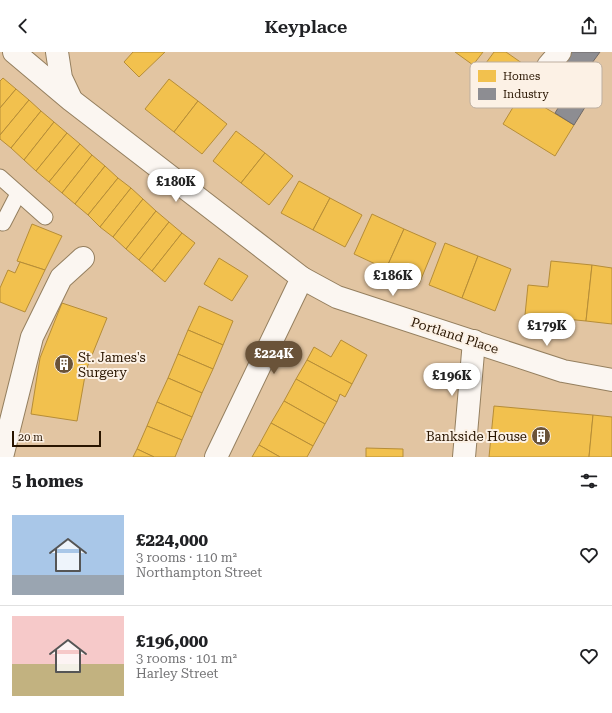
<!DOCTYPE html>
<html lang="en">
<head>
<meta charset="utf-8">
<style>
  :root { --surface:#fff; --page:#f6f6f6; --text:#202124; --muted:#757577; --line:#e0e0e0; --accent:#6a5339 }
  body { margin:0; font-family:"Roboto Serif",serif; background:var(--page); color:var(--text); height:100vh; display:flex; flex-direction:column; font-size:15px; white-space:nowrap }
  * { box-sizing:border-box; margin:0 }
  p { font-size:13px; color:var(--muted) }
  .icon { flex:none; width:22px; height:22px; fill:none; stroke:currentColor; stroke-width:2; stroke-linecap:round; stroke-linejoin:round }
  .map { position:relative; height:405px; overflow:hidden }
  .panel { display:flex; flex-direction:column; background:var(--surface); flex:1 }
  .panel>* { flex:none }
  .scale { position:absolute; left:12px; bottom:10px; width:89px; box-sizing:border-box; padding-left:4px; border:2px solid #291500; border-top:0; font-size:11px; line-height:14px; white-space:nowrap; color:#291500; -webkit-text-stroke:3px #fcf1e5; paint-order:stroke }
  .price { position:absolute; translate:-50% -34px; padding:0 9px; border-radius:14px; background:#fff; color:#222; font-size:13px; line-height:26px; filter:drop-shadow(0 1px 2px #0008) }
  .price::after { content:''; position:absolute; left:50%; top:24px; width:12px; height:9px; margin-left:-6px; background:inherit; clip-path:polygon(0 0,100% 0,50% 100%) }
  .price.on { background:var(--accent); color:#fff }
  ul { padding:0; list-style:none }
  li { display:flex; align-items:center; gap:12px; height:100px; padding:0 12px }
  li+li { border-top:1px solid var(--line) }
  li span { display:grid; place-items:center; flex:none; width:112px; height:80px; border-radius:0px; color:#555 }
  li>.icon { margin-inline-start:auto }
  span .icon { width:48px; height:48px; fill:#fffc; stroke-width:1 }
  li b { font-size:17px }
  h2 { display:flex; justify-content:space-between; align-items:center; height:48px; padding:0 12px; font-size:17px }
  header { display:flex; justify-content:space-between; align-items:center; height:52px; padding:0 12px; background:var(--surface); font-size:18px; font-weight:600 }
  .map>svg:first-child { display:block }
</style>
</head>
<body>
<header><svg class="icon" aria-label="back" viewBox="0 0 24 24"><path d="M15 5l-7 7 7 7"/></svg>Keyplace<svg class="icon" aria-label="share" viewBox="0 0 24 24"><path d="M12 15V3M7 8l5-5 5 5M5 13v7h14v-7"/></svg></header>
<div class="map">
<svg width="612" height="405" viewBox="0 0 612 405">
  <rect width="100%" height="100%" fill="#e2c5a2"/>
  <g fill="#f2c14e" stroke="#b68d37">
    <path d="M133,0H165L139,25L124,10Z"/>
    <path d="M455,0H483L473,13Z"/>
    <path d="M494,0H506L529,16L526,20L531,24L520,41L514,37L509,44L478,22Z"/>
    <path d="M3,26L16,37L0,56V29Z"/>
    <path d="M169,27L198,49L174,80L145,57Z"/>
    <path d="M16,37L29,48L0,83V56Z"/>
    <path d="M524,37L536,45L538,41L549,48L544,55L574,73L555,104L503,72Z"/>
    <path d="M29,48L41,59L11,96L0,87V83Z"/>
    <path d="M198,49L227,72L202,102L174,80Z"/>
    <path d="M41,59L54,70L24,108L11,96Z"/>
    <path d="M54,70L67,81L36,119L24,108Z"/>
    <path d="M236,79L265,101L241,131L213,109Z"/>
    <path d="M67,81L80,92L49,130L36,119Z"/>
    <path d="M80,92L92,103L62,141L49,130Z"/>
    <path d="M265,101L293,124L269,153L241,131Z"/>
    <path d="M92,103L105,114L75,152L62,141Z"/>
    <path d="M105,114L118,126L88,163L75,152Z"/>
    <path d="M118,126L131,136L100,175L88,163Z"/>
    <path d="M299,129L330,146L313,178L281,161Z"/>
    <path d="M131,136L143,147L113,185L100,175Z"/>
    <path d="M330,146L362,163L345,195L313,178Z"/>
    <path d="M143,147L156,159L126,197L113,185Z"/>
    <path d="M156,159L169,170L139,208L126,197Z"/>
    <path d="M372,162L404,177L386,217L354,202Z"/>
    <path d="M169,170L182,181L152,219L139,208Z"/>
    <path d="M32,172L62,184L45,218L17,209Z"/>
    <path d="M404,177L436,191L419,232L386,217Z"/>
    <path d="M182,181L195,191L165,230L152,219Z"/>
    <path d="M445,191L478,204L462,246L429,233Z"/>
    <path d="M478,204L511,217L495,259L462,246Z"/>
    <path d="M219,206L248,224L232,249L204,232Z"/>
    <path d="M551,209L592,213L586,269L525,263L528,233L548,235Z"/>
    <path d="M20,210L45,218L25,260L0,250V236L8,218L15,221Z"/>
    <path d="M592,213L612,216V272L586,269Z"/>
    <path d="M62,251L107,266L86,318L77,369L31,362L40,306Z"/>
    <path d="M199,254L233,269L223,293L188,278Z"/>
    <path d="M188,278L223,293L213,317L178,302Z"/>
    <path d="M341,288L367,303L352,332L307,308L314,295L331,305Z"/>
    <path d="M178,302L213,317L202,341L168,326Z"/>
    <path d="M307,308L352,332L345,345L340,342L337,350L296,327Z"/>
    <path d="M168,326L202,341L192,365L157,350Z"/>
    <path d="M296,327L337,350L325,372L284,349Z"/>
    <path d="M284,349L325,372L313,394L271,371Z"/>
    <path d="M157,350L192,365L182,388L147,374Z"/>
    <path d="M494,354L593,363L589,405H489Z"/>
    <path d="M593,363L612,365V405H589Z"/>
    <path d="M271,371L313,394L307,405H280L259,393Z"/>
    <path d="M147,374L182,388L175,405H154L137,397Z"/>
    <path d="M259,393L280,405H252Z"/>
    <path d="M366,396L403,397V405H366Z"/>
    <path d="M137,397L154,405H133Z"/>
  </g>
  <g fill="#8d8d92" stroke="#6f6966">
    <path d="M571,0H600L576,33L557,20Z"/>
    <path d="M573,32L592,44L574,73L555,61Z"/>
  </g>
  <g fill="none" stroke-linecap="round" stroke-linejoin="round">
    <g stroke="#947f5f" stroke-width="17">
      <g id="lane">
        <path d="M0,125L45,165"/>
        <path d="M3,171L18,142"/>
      </g>
    </g>
    <g stroke="#947f5f" stroke-width="24">
      <g id="street">
        <path d="M14,0L71,48L302,226L337,245L563,319L612,328"/>
        <path d="M57,0L61,26L70,45"/>
        <path d="M548,14L560,0"/>
        <path d="M2,405L32,285L61,226L83,206"/>
        <path d="M216,405L302,226"/>
        <path d="M464,405L474,289"/>
      </g>
    </g>
    <use href="#lane" stroke="#fbf6f1" stroke-width="15"/>
    <use href="#street" stroke="#fbf6f1" stroke-width="22"/>
  </g>
  <defs>
    <g id="building-disc" transform="scale(1)"><circle r="9.5" fill="#6a5339" stroke="#fcf1e5"/><path d="M-4-6H4V6H1V3H-1V6H-4ZM-2.5-4.3h1.7v1.8h-1.7ZM.8-4.3h1.7v1.8H.8ZM-2.5-1h1.7V.8h-1.7ZM.8-1h1.7V.8H.8Z" fill="#fff"/></g>
  </defs>
  <g fill-rule="evenodd">
    <use href="#building-disc" x="64" y="312"/>
    <use href="#building-disc" x="541" y="384"/>
  </g>
  <g text-anchor="middle" stroke-width="4" stroke-linejoin="round" paint-order="stroke">
    <g font-size="13" fill="#291500" stroke="#fcf1e5">
      <text transform="translate(455 283) rotate(18)" y="5">Portland Place</text>
    </g>
    <g font-size="13" fill="#291500" stroke="#fcf1e5" text-anchor="start">
      <text x="78" y="310">St. James's<tspan x="78" dy="15">Surgery</tspan></text>
      <text x="527" y="389" text-anchor="end">Bankside House</text>
    </g>
  </g>
  <rect x="470" y="10" width="132" height="46" rx="6" fill="#fcf1e5" stroke="#bdafa0" stroke-width="1"/>
  <rect x="478" y="18" width="18" height="12" fill="#f2c14e"/>
  <rect x="478" y="36" width="18" height="12" fill="#8d8d92"/>
  <g font-size="11" fill="#291500">
    <text x="503" y="28">Homes</text>
    <text x="503" y="46">Industry</text>
  </g>
</svg>
<div class="scale">20 m</div>
<b class="price" style="left:176px;top:151px">£180K</b>
<b class="price" style="left:393px;top:245px">£186K</b>
<b class="price" style="left:547px;top:295px">£179K</b>
<b class="price on" style="left:274px;top:323px">£224K</b>
<b class="price" style="left:452px;top:345px">£196K</b>
</div>
<section class="panel">
<h2>5 homes<svg class="icon" aria-label="filters" viewBox="0 0 24 24"><path d="M4 7h16M4 17h16"/><circle cx="9" cy="7" r="2"/><circle cx="15" cy="17" r="2"/></svg></h2>
<ul>
<li><span style="background:linear-gradient(#a9c7e8 75%,#9aa5b1 0)"><svg class="icon" aria-label="home" viewBox="0 0 24 24"><path d="M3 11l9-7 9 7M6 9v11h12V9"/></svg></span><div><b>£224,000</b><p>3 rooms · 110 m²</p><p>Northampton Street</p></div><svg class="icon" aria-label="heart" viewBox="0 0 24 24"><path d="M12 20l-8-8c-3-5 5-10 8-4 3-6 11-1 8 4z"/></svg></li>
<li><span style="background:linear-gradient(#f6c9c9 60%,#c2b280 0)"><svg class="icon" aria-label="home" viewBox="0 0 24 24"><path d="M3 11l9-7 9 7M6 9v11h12V9"/></svg></span><div><b>£196,000</b><p>3 rooms · 101 m²</p><p>Harley Street</p></div><svg class="icon" aria-label="heart" viewBox="0 0 24 24"><path d="M12 20l-8-8c-3-5 5-10 8-4 3-6 11-1 8 4z"/></svg></li>
</ul>
</section>
</body>
</html>
